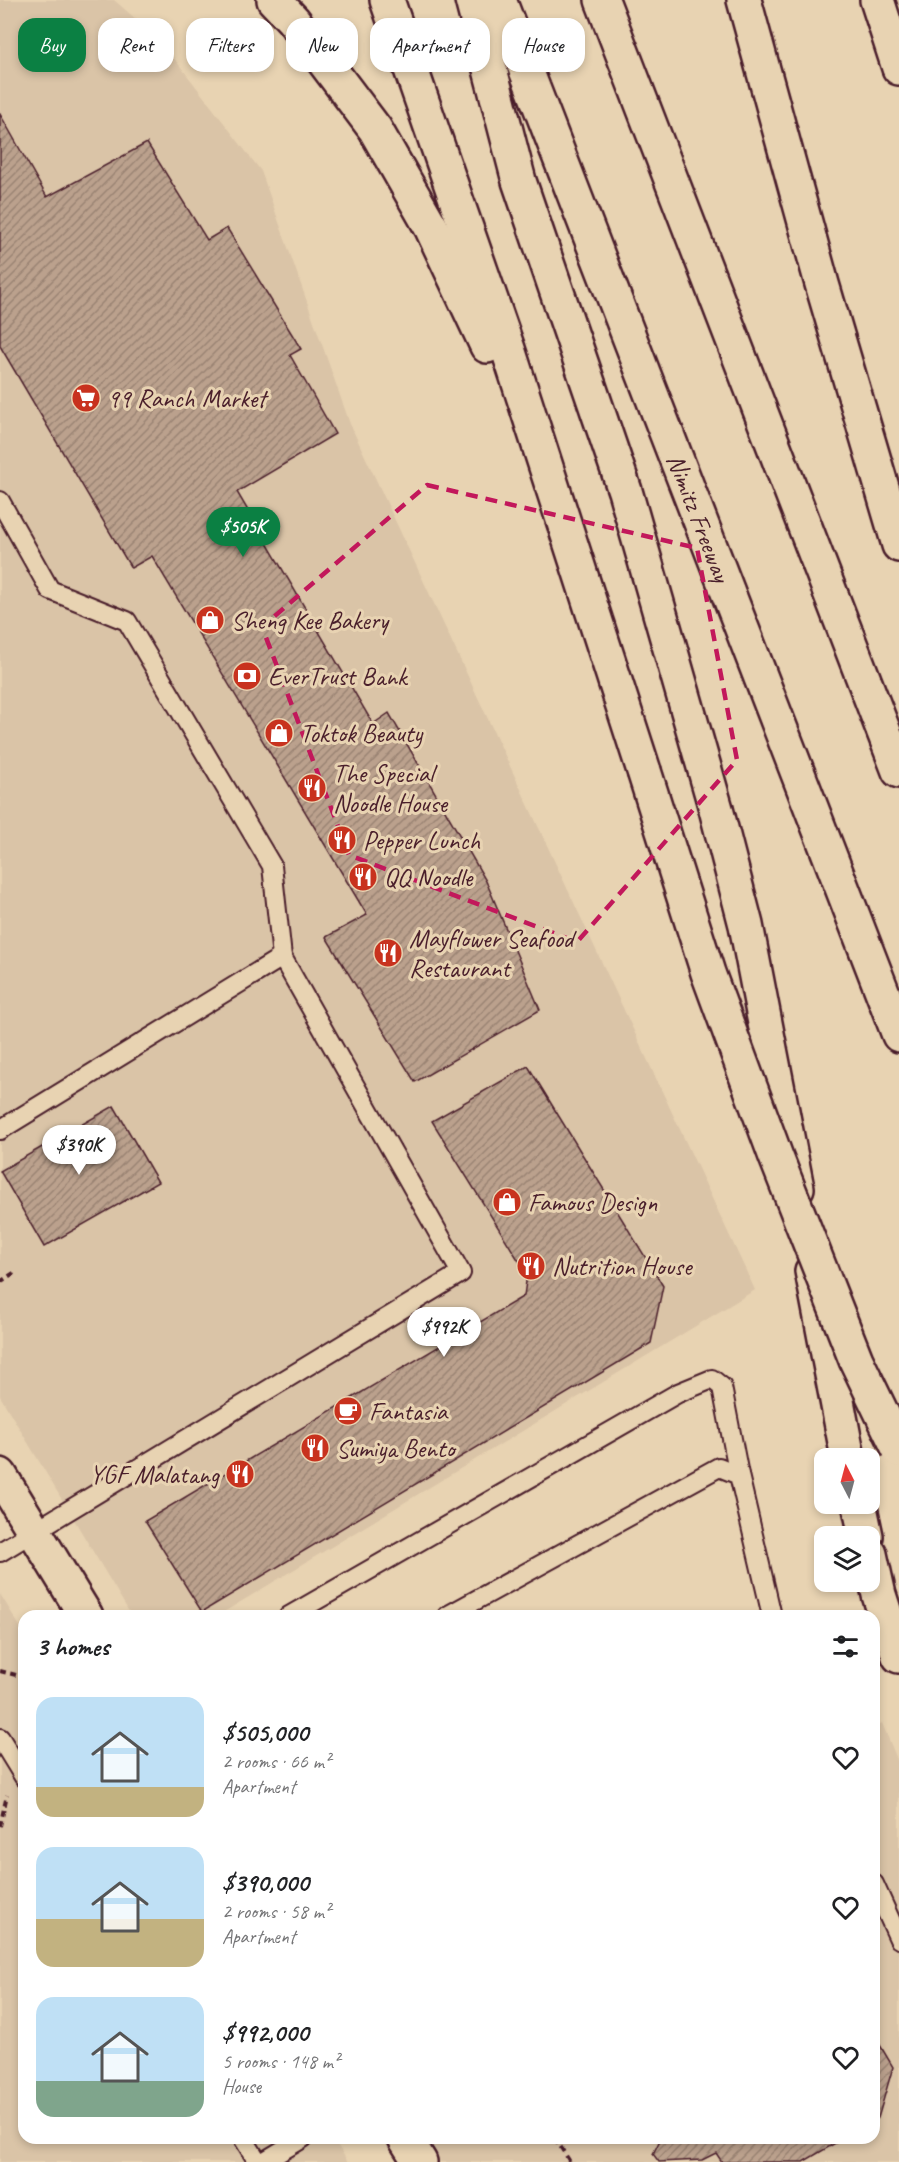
<!DOCTYPE html>
<html lang="en">
<head>
<meta charset="utf-8">
<style>
  :root { --surface:#fff; --page:#f6f6f6; --text:#202124; --muted:#757577; --accent:#0b8043 }
  body { margin:0; font-family:Caveat,sans-serif; background:var(--page); color:var(--text); height:100vh; display:flex; flex-direction:column; font-size:22px; white-space:nowrap }
  * { box-sizing:border-box; margin:0 }
  p { font-size:20px; color:var(--muted) }
  .icon { flex:none; width:33px; height:33px; fill:none; stroke:currentColor; stroke-width:2; stroke-linecap:round; stroke-linejoin:round }
  .map { position:relative; flex:1; overflow:hidden }
  .panel { position:absolute; left:18px; top:1610px; width:862px; height:534px; display:flex; flex-direction:column; background:var(--surface); border-radius:18px; box-shadow:0 3px 9px #0003 }
  .panel>* { flex:none }
  .hud { position:absolute; left:18px; top:18px; width:864px; height:54px; display:flex; gap:12px }
  .needle { width:39px; rotate:354deg }
  .fabs { position:absolute; left:814px; top:1448px; display:grid; gap:12px }
  .fabs a { display:grid; place-items:center; width:66px; height:66px; border-radius:12px; background:var(--surface); box-shadow:0 3px 9px #0003; font-size:30px }
  .price { position:absolute; translate:-50% -51px; padding:0 14px; border-radius:21px; background:#fff; color:#222; font-size:20px; line-height:39px; filter:drop-shadow(0 2px 3px #0008) }
  .price::after { content:''; position:absolute; left:50%; top:36px; width:18px; height:14px; margin-left:-9px; background:inherit; clip-path:polygon(0 0,100% 0,50% 100%) }
  .price.current { background:var(--accent); color:#fff }
  ul { padding:0; list-style:none }
  li { display:flex; align-items:center; gap:18px; height:150px; padding:0 18px }
  li span { display:grid; place-items:center; flex:none; width:168px; height:120px; border-radius:18px; color:#555 }
  li>.icon { margin-inline-start:auto }
  span .icon { width:72px; height:72px; fill:#fffc; stroke-width:1 }
  li b { font-size:26px }
  h2 { display:flex; justify-content:space-between; align-items:center; height:72px; padding:0 18px; font-size:26px }
  .tag { padding:0 21px; border-radius:18px; background:var(--surface); box-shadow:0 3px 9px #0003; font-size:21px; line-height:54px }
  .tag.current { background:var(--accent); color:#fff }
  .map>svg:first-child { display:block }
</style>
</head>
<body>
<div class="map">
<svg width="899" height="2162" viewBox="0 0 899 2162">
  <defs>
    <pattern id="building-hatch" width="6" height="6" patternUnits="userSpaceOnUse" patternTransform="scale(1.5)"><rect width="6" height="6" fill="#bba18d"/><path d="M-1 1l2-2M0 6l6-6M5 7l2-2" fill="none" stroke="#9a8373"/></pattern>
  </defs>
  <rect width="100%" height="100%" fill="#e8d3b2"/>
  <filter id="ink" filterUnits="userSpaceOnUse"><feTurbulence type="fractalNoise" baseFrequency=".0167" numOctaves="2"/><feDisplacementMap in="SourceGraphic" scale="12" xChannelSelector="R" yChannelSelector="G"/><feConvolveMatrix kernelMatrix="1 2 1 2 8 2 1 2 1" color-interpolation-filters="sRGB"/></filter>
  <g filter="url(#ink)">
    <g fill="#dac4a7">
      <path d="M0,0H114L160,40L261,171L350,424L755,1290L219,1615H131L0,1396Z"/>
      <path d="M0,1594L24,1633V2138H333L348,2162H0Z"/>
      <path d="M882,1723L899,1764V2162H431L416,2138H874V1727Z"/>
    </g>
    <g fill="url(#building-hatch)" stroke="#4a1f2b" stroke-width="1.5">
      <path d="M0,114L47,197L147,143L207,240L227,228L301,349L290,355L335,434L237,492L373,724L389,713L486,881L540,1010L415,1082L326,937L367,915L152,556L131,568L0,346Z"/>
      <path d="M528,1066L663,1286L651,1343L202,1612L145,1521L524,1296L527,1274L432,1121Z"/>
      <path d="M114,1106L158,1182L44,1247L0,1171Z"/>
      <path d="M874,2035L893,2067L878,2118L874,2120Z"/>
      <path d="M661,2138L683,2141V2138H844L803,2162H722L716,2153L702,2160L659,2162L653,2154Z"/>
    </g>
    <g fill="none" stroke-linecap="round" stroke-linejoin="round">
      <g stroke="#4a1f2b" stroke-width="22">
        <g id="lane">
          <path d="M0,501L50,590L127,621L272,866L282,957L461,1273L0,1552"/>
          <path d="M0,1130L282,957"/>
          <path d="M289,1616L678,1393L712,1379L722,1387L739,1475"/>
          <path d="M447,1616L719,1467L739,1475L772,1616"/>
          <path d="M0,1738L24,1777"/>
          <path d="M874,1884L899,1939"/>
          <path d="M243,2138L258,2162"/>
          <path d="M263,2162L303,2138"/>
        </g>
      </g>
      <g stroke="#4a1f2b" stroke-width="38">
        <path id="street" d="M877,0L899,68"/>
      </g>
      <g stroke="#4a1f2b" stroke-width="38">
        <g id="secondary">
          <path d="M0,1475L86,1616"/>
          <path d="M405,2138L420,2162"/>
        </g>
      </g>
      <g stroke="#4a1f2b" stroke-width="38">
        <g id="highway">
          <path d="M274,0L293,20L375,129L431,227L487,346"/>
          <path d="M387,0L508,349L644,771"/>
          <path d="M472,0L519,181L625,491L716,809L746,925L797,1188"/>
          <path id="s1" d="M499,0L899,1035"/>
          <path d="M602,0L899,771"/>
          <path d="M744,0L822,284L899,545"/>
          <path d="M812,1271L848,1458"/>
          <path d="M859,1503L866,1536"/>
          <path d="M870,1554L879,1595L899,1656"/>
        </g>
      </g>
      <g stroke="#4a1f2b" stroke-width="4" stroke-dasharray="6 4.5" stroke-linecap="butt">
        <path d="M0,1282L17,1271"/>
        <path d="M0,1671L24,1677"/>
        <path d="M0,1826L7,1795"/>
        <path d="M555,2138L570,2162"/>
      </g>
      <use href="#lane" stroke="#e8d3b2" stroke-width="18"/>
      <use href="#street" stroke="#e8d3b2" stroke-width="33"/>
      <use href="#secondary" stroke="#e8d3b2" stroke-width="33"/>
      <use href="#highway" stroke="#e8d3b2" stroke-width="33"/>
      <g stroke="#4a1f2b" stroke-width="38" stroke-linecap="butt">
        <path id="highway-bridge" d="M644,771L708,973L776,1157L856,1360L899,1449"/>
      </g>
      <use href="#highway-bridge" stroke="#e8d3b2" stroke-width="33"/>
    </g>
  </g>
  <path fill="none" stroke="#c2185b" stroke-width="4.5" stroke-dasharray="12 8" stroke-linejoin="round" d="M427,485L697,548L737,760L577,942L349,855L262,627Z"/>
  <defs>
    <g id="supermarket-disc" transform="scale(1.5)"><circle r="9.5" fill="#c8321e" stroke="#e8d3b2"/><path d="M-6-5.5h2.5l.6 2H6L4.5 2H-2.5L-4.4-4H-6ZM-1.5 3.2a1.3 1.3 0 1 0 .1 0ZM3 3.2a1.3 1.3 0 1 0 .1 0Z" fill="#fff"/></g>
    <g id="shop-disc" transform="scale(1.5)"><circle r="9.5" fill="#c8321e" stroke="#e8d3b2"/><path d="M-5-2.5h2.3a2.7 3.5 0 0 1 5.4 0H5L5.5 6h-11ZM-1.5-2.5h3a1.5 2.3 0 0 0-3 0Z" fill="#fff"/></g>
    <g id="bank-disc" transform="scale(1.5)"><circle r="9.5" fill="#c8321e" stroke="#e8d3b2"/><path d="M-6-4H6V4H-6ZM0-2.3a2.3 2.3 0 1 0 0 4.6a2.3 2.3 0 1 0 0-4.6Z" fill="#fff"/></g>
    <g id="restaurant-disc" transform="scale(1.5)"><circle r="9.5" fill="#c8321e" stroke="#e8d3b2"/><path d="M-5-6h1v4h1v-4h1v4h1v-4h1v5L-1.5 .5V6h-2V.5L-5-1ZM5-6V6H3V1.5H1.5Q1.5-4 5-6Z" fill="#fff"/></g>
    <g id="cafe-disc" transform="scale(1.5)"><circle r="9.5" fill="#c8321e" stroke="#e8d3b2"/><path d="M-5.5-4.5H6V0H3Q3 3.5 0 3.5H-2.5Q-5.5 3.5-5.5 0ZM3-3.2v2h1.7v-2ZM-6 4.5H4V6H-6Z" fill="#fff"/></g>
  </defs>
  <g fill-rule="evenodd">
    <use href="#supermarket-disc" x="86" y="398"/>
    <use href="#shop-disc" x="210" y="620"/>
    <use href="#bank-disc" x="247" y="676"/>
    <use href="#shop-disc" x="279" y="733"/>
    <use href="#restaurant-disc" x="312" y="788"/>
    <use href="#restaurant-disc" x="342" y="840"/>
    <use href="#restaurant-disc" x="363" y="877"/>
    <use href="#restaurant-disc" x="388" y="953"/>
    <use href="#shop-disc" x="507" y="1202"/>
    <use href="#restaurant-disc" x="531" y="1266"/>
    <use href="#cafe-disc" x="348" y="1411"/>
    <use href="#restaurant-disc" x="315" y="1448"/>
    <use href="#restaurant-disc" x="240" y="1474"/>
  </g>
  <g text-anchor="middle" stroke-width="6" stroke-linejoin="round" paint-order="stroke">
    <g font-size="26" fill="#4a1f2b" stroke="#e8d3b2" text-anchor="start">
      <text x="107" y="407">99 Ranch Market</text>
      <text x="231" y="629">Sheng Kee Bakery</text>
      <text x="268" y="685">EverTrust Bank</text>
      <text x="300" y="742">Toktok Beauty</text>
      <text x="333" y="782">The Special<tspan x="333" dy="30">Noodle House</tspan></text>
      <text x="363" y="849">Pepper Lunch</text>
      <text x="384" y="886">QQ Noodle</text>
      <text x="409" y="947">Mayflower Seafood<tspan x="409" dy="30">Restaurant</tspan></text>
      <text x="528" y="1211">Famous Design</text>
      <text x="552" y="1275">Nutrition House</text>
      <text x="369" y="1420">Fantasia</text>
      <text x="336" y="1457">Sumiya Bento</text>
      <text x="219" y="1483" text-anchor="end">YGF Malatang</text>
    </g>
    <g font-size="26" fill="#4a1f2b" stroke="#e8d3b2">
      <text dy="9" stroke="none"><textPath href="#s1" startOffset="555">Nimitz Freeway</textPath></text>
    </g>
  </g>
</svg>
<div class="fabs">
<a><svg class="needle" viewBox="-14 -14 28 28"><path d="M0-13l5 13h-10z" fill="#e53935"/><path d="M0 13l5-13h-10z" fill="#757577"/></svg></a>
<a><svg class="icon" aria-label="layers" viewBox="0 0 24 24"><path d="M12 4l9 5-9 5-9-5zM3 14l9 5 9-5"/></svg></a>
</div>
<b class="price current" style="left:243px;top:558px">$505K</b>
<b class="price" style="left:79px;top:1176px">$390K</b>
<b class="price" style="left:444px;top:1358px">$992K</b>
<div class="hud">
<a class="tag current">Buy</a>
<a class="tag">Rent</a>
<a class="tag">Filters</a>
<a class="tag">New</a>
<a class="tag">Apartment</a>
<a class="tag">House</a>
</div>
<section class="panel">
<h2>3 homes<svg class="icon" aria-label="filters" viewBox="0 0 24 24"><path d="M4 7h16M4 17h16"/><circle cx="9" cy="7" r="2"/><circle cx="15" cy="17" r="2"/></svg></h2>
<ul>
<li><span style="background:linear-gradient(#bfe0f5 75%,#c2b280 0)"><svg class="icon" aria-label="home" viewBox="0 0 24 24"><path d="M3 11l9-7 9 7M6 9v11h12V9"/></svg></span><div><b>$505,000</b><p>2 rooms · 66 m²</p><p>Apartment</p></div><svg class="icon" aria-label="heart" viewBox="0 0 24 24"><path d="M12 20l-8-8c-3-5 5-10 8-4 3-6 11-1 8 4z"/></svg></li>
<li><span style="background:linear-gradient(#bfe0f5 60%,#c2b280 0)"><svg class="icon" aria-label="home" viewBox="0 0 24 24"><path d="M3 11l9-7 9 7M6 9v11h12V9"/></svg></span><div><b>$390,000</b><p>2 rooms · 58 m²</p><p>Apartment</p></div><svg class="icon" aria-label="heart" viewBox="0 0 24 24"><path d="M12 20l-8-8c-3-5 5-10 8-4 3-6 11-1 8 4z"/></svg></li>
<li><span style="background:linear-gradient(#bfe0f5 70%,#7fa58c 0)"><svg class="icon" aria-label="home" viewBox="0 0 24 24"><path d="M3 11l9-7 9 7M6 9v11h12V9"/></svg></span><div><b>$992,000</b><p>5 rooms · 148 m²</p><p>House</p></div><svg class="icon" aria-label="heart" viewBox="0 0 24 24"><path d="M12 20l-8-8c-3-5 5-10 8-4 3-6 11-1 8 4z"/></svg></li>
</ul>
</section>
</div>
</body>
</html>
